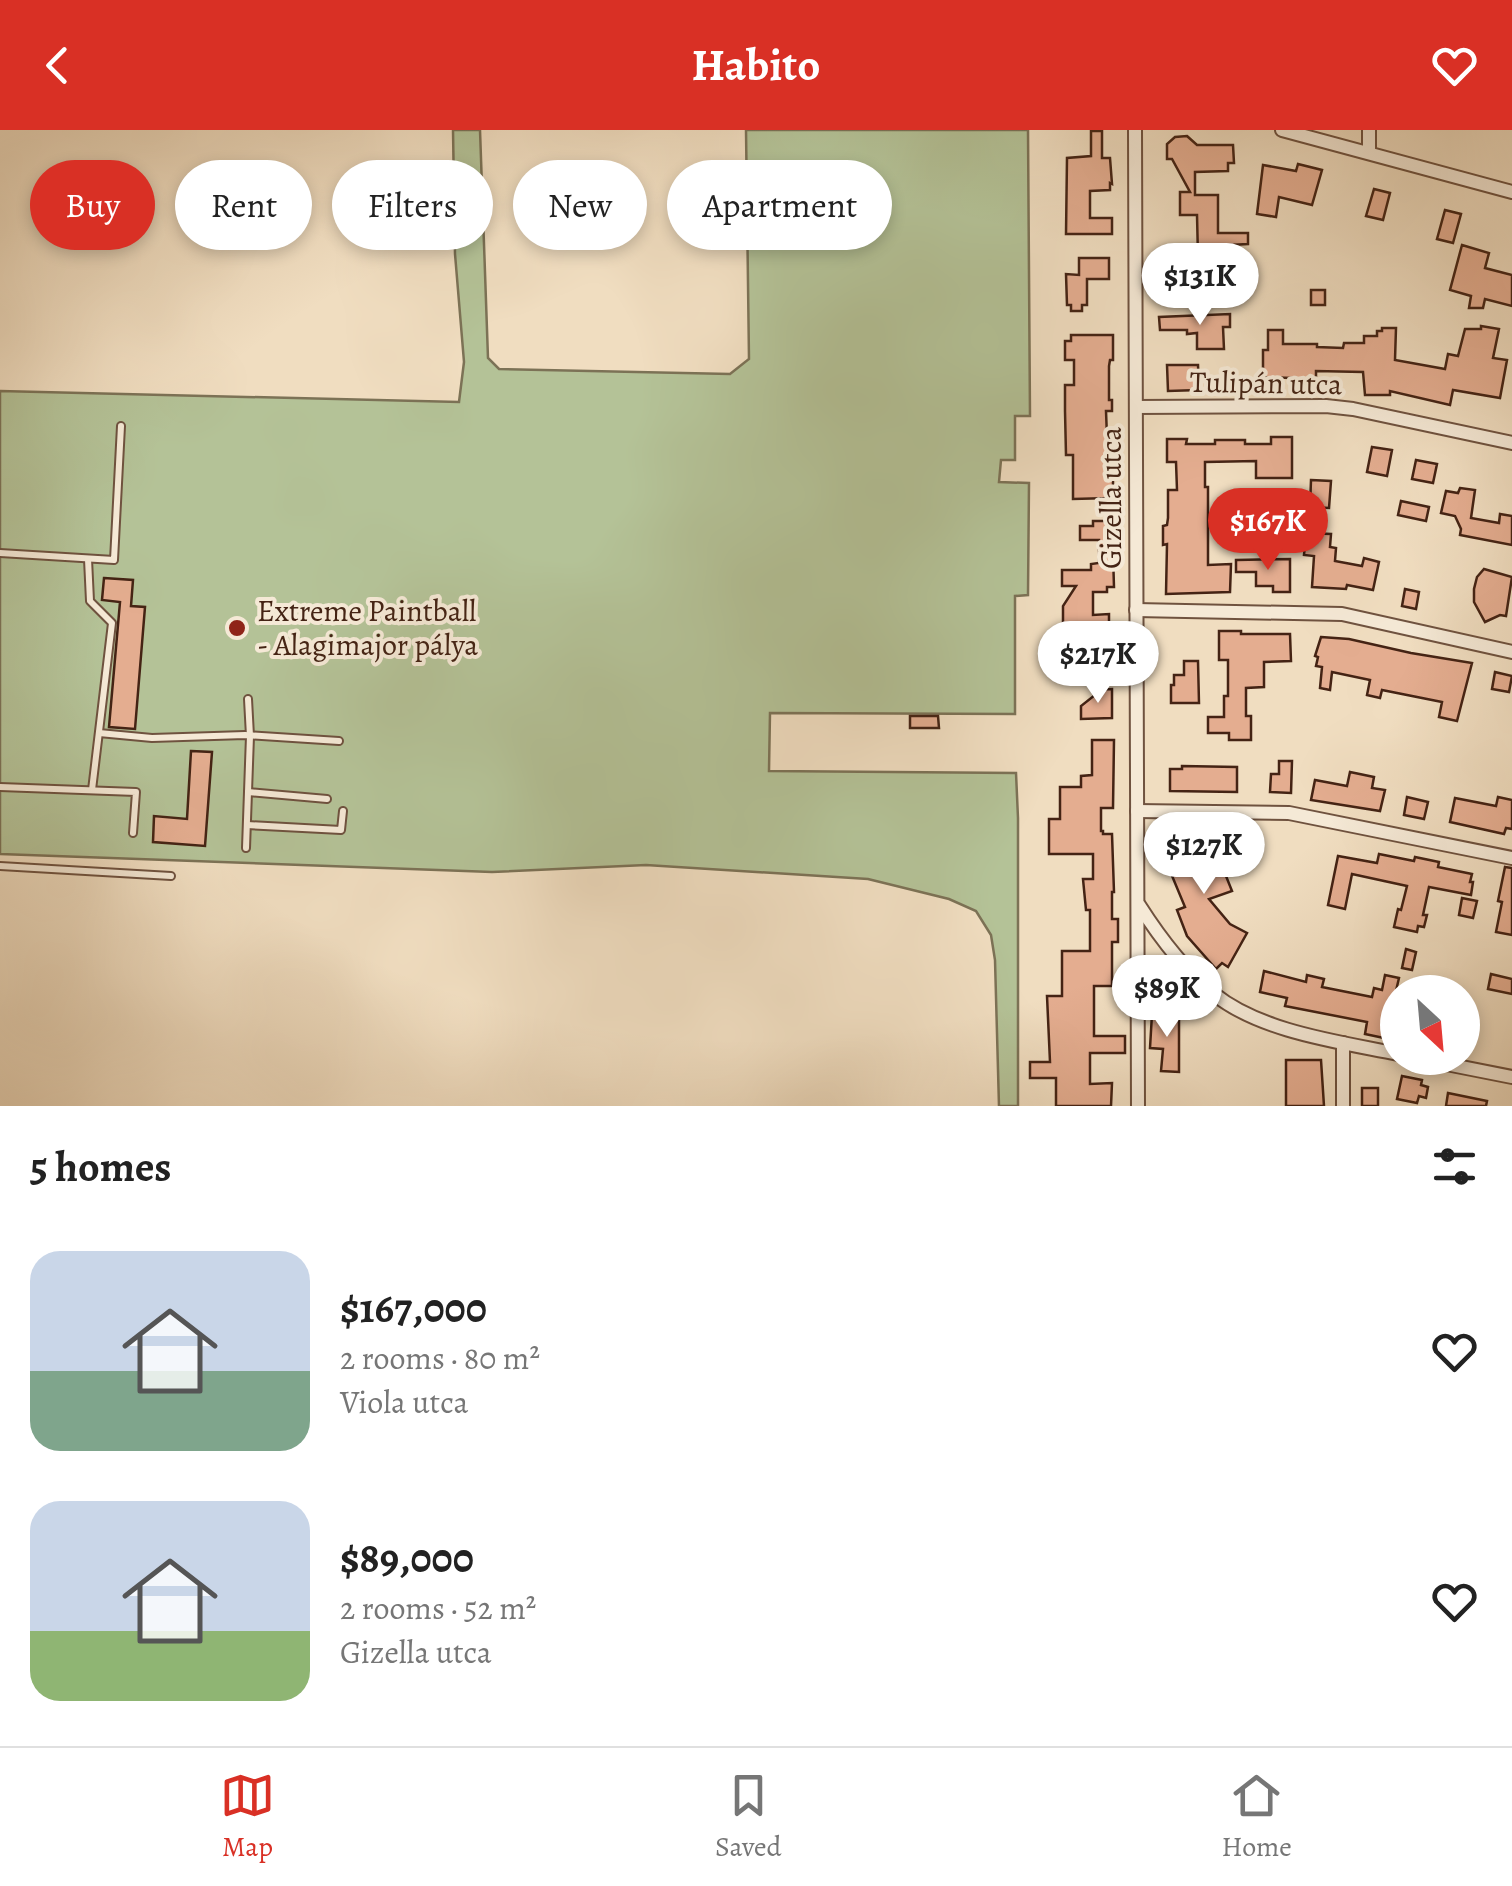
<!DOCTYPE html>
<html lang="en">
<head>
<meta charset="utf-8">
<style>
  :root { --surface:#fff; --page:#f2f2f2; --text:#222; --muted:#767676; --line:#e0e0e0; --accent:#d93025 }
  body { margin:0; font-family:Alegreya,serif; background:var(--page); color:var(--text); height:100vh; display:flex; flex-direction:column; font-size:38px; white-space:nowrap }
  * { box-sizing:border-box; margin:0 }
  p { font-size:32px; color:var(--muted) }
  .icon { flex:none; width:55px; height:55px; fill:none; stroke:currentColor; stroke-width:2; stroke-linecap:round; stroke-linejoin:round }
  .map { position:relative; height:976px; overflow:hidden }
  .drawer { display:flex; flex-direction:column; background:var(--surface); flex:1 }
  .drawer>* { flex:none }
  .guide { position:absolute; left:30px; top:30px; width:1000px; height:90px; display:flex; gap:20px }
  .needle { width:65px; rotate:154deg }
  .tools { position:absolute; left:1380px; top:845px; display:grid; gap:20px }
  .tools a { display:grid; place-items:center; width:100px; height:100px; border-radius:50%; background:var(--surface); box-shadow:0 5px 15px #0003; font-size:50px }
  .price { position:absolute; translate:-50% -85px; padding:0 22px; border-radius:35px; background:#fff; color:#222; font-size:32px; line-height:65px; filter:drop-shadow(0 2px 5px #0008) }
  .price::after { content:''; position:absolute; left:50%; top:60px; width:30px; height:22px; margin-left:-15px; background:inherit; clip-path:polygon(0 0,100% 0,50% 100%) }
  .price.selected { background:var(--accent); color:#fff }
  ul { padding:0; list-style:none }
  li { display:flex; align-items:center; gap:30px; height:250px; padding:0 30px }
  li span { display:grid; place-items:center; flex:none; width:280px; height:200px; border-radius:30px; color:#555 }
  li>.icon { margin-inline-start:auto }
  span .icon { width:120px; height:120px; fill:#fffc; stroke-width:1 }
  li b { font-size:42px }
  h2 { display:flex; justify-content:space-between; align-items:center; height:120px; padding:0 30px; font-size:42px }
  .pill { padding:0 35px; border-radius:45px; background:var(--surface); box-shadow:0 5px 15px #0003; font-size:35px; line-height:90px }
  .pill.selected { background:var(--accent); color:#fff }
  header { display:flex; justify-content:space-between; align-items:center; height:130px; padding:0 30px; background:var(--accent); color:#fff; font-size:45px; font-weight:600 }
  .tab-bar { display:flex; justify-content:space-around; align-items:center; height:140px; border-top:2px solid var(--line); background:var(--surface); font-size:28px; color:var(--muted) }
  .tab-bar a { display:grid; justify-items:center; gap:5px }
  .tab-bar .selected { color:var(--accent) }
  .map>svg:first-child { display:block }
</style>
</head>
<body>
<header><svg class="icon" aria-label="back" viewBox="0 0 24 24"><path d="M15 5l-7 7 7 7"/></svg>Habito<svg class="icon" aria-label="heart" viewBox="0 0 24 24"><path d="M12 20l-8-8c-3-5 5-10 8-4 3-6 11-1 8 4z"/></svg></header>
<div class="map">
<svg width="1512" height="976" viewBox="0 0 1512 976">
  <rect width="100%" height="100%" fill="#f0ddc0"/>
  <filter id="stains"><feTurbulence type="fractalNoise" baseFrequency=".002" numOctaves="4"/><feColorMatrix values="0 0 0 0 .2 0 0 0 0 .09 0 0 0 0 .02 0 0 0 .5 -.17"/></filter>
  <radialGradient id="worn" r=".72"><stop offset=".6" stop-color="#630" stop-opacity="0"/><stop offset="1" stop-color="#630" stop-opacity=".3"/></radialGradient>
  <path fill="#b4c297" stroke="#7c7256" stroke-width="2.5" d="M453,0H480L488,228L499,239L730,244L749,229L746,0H1028L1030,286H1015V330H1001L999,352L1029,353L1028,465L1015,466V584L770,583L769,641L1016,643L1018,688V976H999L995,830L991,805L976,781L949,769L868,749L646,735L492,742L0,724V261L459,272L464,232L455,124Z"/>
  <g fill="#e4ad90" stroke="#442314" stroke-width="2.5">
    <path d="M1091,1H1102V28H1110L1112,54L1110,53V60L1090,61V88H1112V104H1066L1067,28L1091,26Z"/>
    <path d="M1187,6L1197,15H1233L1234,33H1228V41L1195,42V65H1218V103H1248V114L1230,115V132H1217V127H1198L1197,85H1180V62H1190L1172,29H1167V14L1175,7Z"/>
    <path d="M1298,34L1322,40L1312,75L1279,67L1276,87L1257,84L1263,35L1296,41Z"/>
    <path d="M1374,59L1390,63L1383,90L1366,86Z"/>
    <path d="M1445,80L1461,84L1453,113L1437,109Z"/>
    <path d="M1462,115L1489,123L1485,138L1512,145V176L1485,169L1483,178H1469L1471,166L1450,160Z"/>
    <path d="M1079,128H1109V149H1087V175H1082V181H1071V175H1067L1066,144L1079,145Z"/>
    <rect x="1311" y="160" width="14" height="15"/>
    <path d="M1230,184V197H1223L1224,219H1197V203L1187,204V200H1160L1159,187Z"/>
    <path d="M1481,196L1499,199L1493,228L1507,230L1500,268L1453,260L1450,275L1390,261V265H1365L1363,242L1316,241V260L1291,259V248L1263,247V220H1268V200H1283V214H1317V217L1343,218L1344,213H1364V206H1377V201H1382V198H1396L1395,230L1445,239L1448,224L1458,226L1465,199H1481Z"/>
    <path d="M1071,205H1113V230H1110L1109,236V270H1112V281H1106L1107,307H1113V363H1110V368L1073,369V325H1066L1065,281V255H1074V230H1065V211H1071Z"/>
    <path d="M1167,235H1198L1199,260L1168,261Z"/>
    <path d="M1271,307H1292V348H1256V331L1205,332V357H1208V435L1231,434L1230,462L1166,464L1167,414L1163,415V396L1167,395L1168,388V360H1177L1176,332H1167V309H1187L1186,314H1215V310H1245V314H1271Z"/>
    <path d="M1372,317L1392,320L1387,346L1367,342Z"/>
    <path d="M1416,330L1437,334L1433,353L1412,349Z"/>
    <path d="M1311,350L1331,351L1329,378L1310,377Z"/>
    <path d="M1460,358L1475,360L1471,388L1499,393L1500,384L1512,386V415L1460,405L1461,399L1455,386L1441,383L1446,361L1458,363Z"/>
    <path d="M1401,371L1429,377L1426,391L1398,385Z"/>
    <path d="M1093,391H1112L1114,457H1107V462H1093V485L1109,484V496H1107V503H1063V476L1076,456H1062V440H1091V434L1099,433V410H1080V396H1093Z"/>
    <path d="M1306,403L1331,404L1330,417L1336,418L1335,431L1362,436L1364,428L1379,432L1373,460L1347,455L1346,459L1312,457L1314,426L1304,425Z"/>
    <path d="M1290,429V462H1273V456H1256V442H1236V430Z"/>
    <path d="M1484,439L1512,447L1506,486L1500,485L1485,492L1474,472V459L1477,447Z"/>
    <path d="M104,448L133,450L131,476L145,477L135,599L109,597L120,472L102,470Z"/>
    <path d="M1405,459L1419,462L1416,479L1402,476Z"/>
    <path d="M1219,501H1241V504H1290L1291,531L1264,532V557L1246,558V586H1251V610H1229V603H1208V587H1224V566H1228V530H1219Z"/>
    <path d="M1321,507L1349,509L1411,523L1472,533L1457,591L1439,587L1442,572L1382,560L1380,568L1367,565L1370,550L1332,542L1330,560L1320,558L1322,537L1316,536L1318,527L1315,526Z"/>
    <path d="M1184,531H1198L1199,573H1171V555H1174V545H1184Z"/>
    <path d="M1495,542L1512,546L1509,562L1492,559Z"/>
    <path d="M1112,559V588L1081,589V576L1095,565V560Z"/>
    <path d="M910,586H938L939,598H910Z"/>
    <path d="M1092,610H1114L1113,678H1101V701H1103V704H1112L1114,762H1112V789H1118V812H1112V856H1094V906H1125V923H1090V954L1112,953L1111,976H1056V948H1030V932H1050L1047,866H1062V821H1090V780H1086L1083,749H1093V724H1049V689H1060V657H1081V646L1092,645Z"/>
    <path d="M191,621L212,622L205,716L153,712L154,686L187,689Z"/>
    <path d="M1279,631H1292L1291,663L1270,662L1271,644H1279Z"/>
    <path d="M1182,636L1237,637V662L1170,661V639H1182Z"/>
    <path d="M1350,642L1374,647L1372,658L1385,660L1380,681L1311,670L1315,650L1347,656Z"/>
    <path d="M1407,667L1428,672L1424,689L1404,685Z"/>
    <path d="M1498,667L1512,670V699L1506,698L1504,704L1450,692L1455,668L1496,676Z"/>
    <path d="M1225,706L1226,726H1218L1232,761L1209,769L1230,794L1247,803L1228,837L1222,833L1216,839L1187,806L1177,780L1185,777L1170,741L1167,710Z"/>
    <path d="M1379,724L1414,731L1415,727L1439,732L1438,737L1472,744L1470,752H1473L1471,765L1429,757L1423,785H1427L1424,797L1418,796L1417,802L1394,797L1398,779L1401,780L1407,756L1352,744L1345,779L1328,775L1338,726L1377,733Z"/>
    <path d="M1505,737L1512,738V805L1496,802L1502,772L1498,771Z"/>
    <path d="M1462,768L1477,771L1473,788L1459,785Z"/>
    <path d="M1406,819L1416,822L1412,840L1402,838Z"/>
    <path d="M1264,841L1306,852L1307,845L1324,849L1322,857L1372,867L1374,858L1382,860L1385,845L1399,848L1392,878L1398,879V911L1365,904L1367,892L1285,876L1287,868L1260,862Z"/>
    <path d="M1491,844L1512,849V864L1488,859Z"/>
    <path d="M1152,884L1179,885V942L1161,941L1163,919L1150,918Z"/>
    <path d="M1286,930H1321L1324,976H1286Z"/>
    <path d="M1402,946L1422,950L1421,955L1428,957L1426,968L1419,966L1417,973L1397,969Z"/>
    <rect x="1362" y="958" width="16" height="18"/>
    <path d="M1448,963L1487,971L1486,976H1446Z"/>
  </g>
  <g fill="none" stroke-linecap="round" stroke-linejoin="round">
    <g stroke="#6f523f" stroke-width="10">
      <g id="service">
        <path d="M0,423L114,430L121,296"/>
        <path d="M88,429L90,471L112,493L92,660"/>
        <path d="M99,603L152,608L245,605L339,611"/>
        <path d="M0,657L136,662L133,703"/>
        <path d="M248,662L327,669"/>
        <path d="M247,695L341,700L343,681"/>
        <path d="M246,718L250,606L248,569"/>
        <path d="M0,736L171,746"/>
      </g>
    </g>
    <g stroke="#6f523f" stroke-width="16">
      <g id="minor">
        <path d="M1135,0L1138,976"/>
        <path d="M1282,0L1512,62"/>
        <path d="M1369,0V22"/>
        <path d="M1136,277L1326,276L1353,279L1512,313"/>
        <path d="M1136,480L1342,484L1512,522"/>
        <path d="M1137,681L1289,683L1512,728"/>
        <path d="M1139,775C1160,808 1183,839 1214,864C1261,902 1340,912 1398,924"/>
        <path d="M1343,913V976"/>
        <path d="M1416,928L1512,947"/>
      </g>
    </g>
    <use href="#service" stroke="#f5e9d6" stroke-width="6"/>
    <use href="#minor" stroke="#f5e9d6" stroke-width="12"/>
  </g>
  <circle fill="#8f2418" stroke="#f5e9d6" stroke-width="4" cx="237" cy="498" r="10"/>
  <g text-anchor="middle" stroke-width="8" stroke-linejoin="round" paint-order="stroke">
    <g font-size="30" fill="#442314" stroke="#f5e9d6">
      <text transform="translate(1266 253) rotate(1)" y="10">Tulipán utca</text>
      <text transform="translate(1111 368) rotate(-90)" y="10">Gizella utca</text>
    </g>
    <g font-size="30" fill="#442314" stroke="#f5e9d6" text-anchor="start">
      <text x="257" y="491">Extreme Paintball<tspan x="257" dy="34">- Alagimajor pálya</tspan></text>
    </g>
  </g>
  <rect width="100%" height="100%" filter="url(#stains)"/>
  <rect width="100%" height="100%" fill="url(#worn)"/>
</svg>
<div class="tools">
<a><svg class="needle" viewBox="-14 -14 28 28"><path d="M0-13l5 13h-10z" fill="#e53935"/><path d="M0 13l5-13h-10z" fill="#767676"/></svg></a>
</div>
<b class="price" style="left:1200px;top:198px">$131K</b>
<b class="price selected" style="left:1268px;top:443px">$167K</b>
<b class="price" style="left:1098px;top:576px">$217K</b>
<b class="price" style="left:1204px;top:767px">$127K</b>
<b class="price" style="left:1167px;top:910px">$89K</b>
<div class="guide">
<a class="pill selected">Buy</a>
<a class="pill">Rent</a>
<a class="pill">Filters</a>
<a class="pill">New</a>
<a class="pill">Apartment</a>
</div>
</div>
<section class="drawer">
<h2>5 homes<svg class="icon" aria-label="filters" viewBox="0 0 24 24"><path d="M4 7h16M4 17h16"/><circle cx="9" cy="7" r="2"/><circle cx="15" cy="17" r="2"/></svg></h2>
<ul>
<li><span style="background:linear-gradient(#c9d6e8 60%,#7fa58c 0)"><svg class="icon" aria-label="home" viewBox="0 0 24 24"><path d="M3 11l9-7 9 7M6 9v11h12V9"/></svg></span><div><b>$167,000</b><p>2 rooms · 80 m²</p><p>Viola utca</p></div><svg class="icon" aria-label="heart" viewBox="0 0 24 24"><path d="M12 20l-8-8c-3-5 5-10 8-4 3-6 11-1 8 4z"/></svg></li>
<li><span style="background:linear-gradient(#c9d6e8 65%,#8fb573 0)"><svg class="icon" aria-label="home" viewBox="0 0 24 24"><path d="M3 11l9-7 9 7M6 9v11h12V9"/></svg></span><div><b>$89,000</b><p>2 rooms · 52 m²</p><p>Gizella utca</p></div><svg class="icon" aria-label="heart" viewBox="0 0 24 24"><path d="M12 20l-8-8c-3-5 5-10 8-4 3-6 11-1 8 4z"/></svg></li>
</ul>
</section>
<nav class="tab-bar">
<a class="selected"><svg class="icon" aria-label="map" viewBox="0 0 24 24"><path d="M3 6l6-2 6 2 6-2v14l-6 2-6-2-6 2zM9 4v14M15 6v14"/></svg>Map</a>
<a><svg class="icon" aria-label="saved" viewBox="0 0 24 24"><path d="M7 4h10v16l-5-4-5 4z"/></svg>Saved</a>
<a><svg class="icon" aria-label="home" viewBox="0 0 24 24"><path d="M3 11l9-7 9 7M6 9v11h12V9"/></svg>Home</a>
</nav>
</body>
</html>
